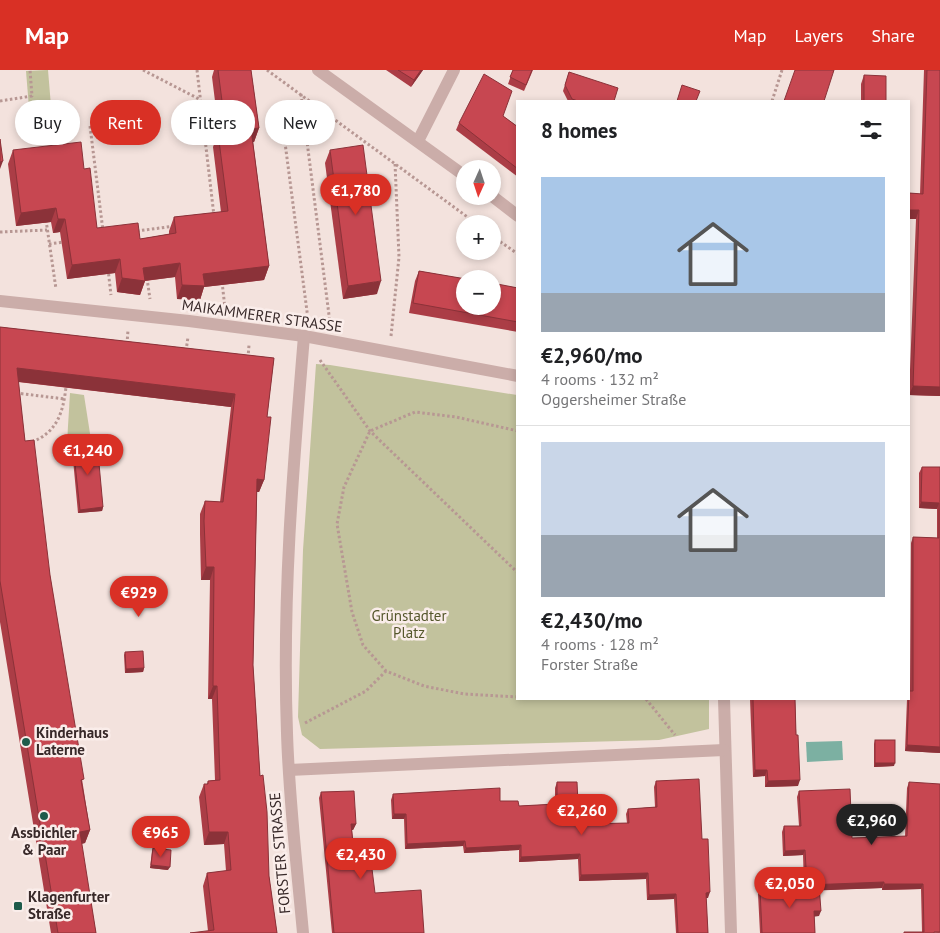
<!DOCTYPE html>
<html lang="en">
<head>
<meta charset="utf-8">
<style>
  :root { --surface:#fff; --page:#f6f6f6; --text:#202124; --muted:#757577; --line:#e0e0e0; --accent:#d93025 }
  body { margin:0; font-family:"PT Sans",sans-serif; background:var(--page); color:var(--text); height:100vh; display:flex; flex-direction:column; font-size:19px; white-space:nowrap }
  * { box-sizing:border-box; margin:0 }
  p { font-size:16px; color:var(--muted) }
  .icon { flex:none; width:28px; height:28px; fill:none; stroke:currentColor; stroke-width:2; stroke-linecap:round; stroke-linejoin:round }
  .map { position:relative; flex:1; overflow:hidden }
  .drawer { position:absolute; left:516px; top:30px; width:394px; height:600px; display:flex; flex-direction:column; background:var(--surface); border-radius:0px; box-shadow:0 2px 8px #0003 }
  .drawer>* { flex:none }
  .hud { position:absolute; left:15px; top:30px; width:426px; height:45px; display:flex; gap:10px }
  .needle { width:32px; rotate:183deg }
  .controls { position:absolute; left:456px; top:90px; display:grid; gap:10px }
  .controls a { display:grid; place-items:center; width:45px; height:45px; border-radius:50%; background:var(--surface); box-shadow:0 2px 8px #0003; font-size:25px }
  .price { position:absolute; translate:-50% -42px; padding:0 11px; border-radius:18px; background:var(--accent); color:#fff; font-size:16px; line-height:32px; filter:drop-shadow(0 1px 2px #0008) }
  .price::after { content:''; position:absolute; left:50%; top:30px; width:15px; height:11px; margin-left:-8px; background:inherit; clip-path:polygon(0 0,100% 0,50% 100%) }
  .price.active { background:#222; color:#fff }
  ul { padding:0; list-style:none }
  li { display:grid; align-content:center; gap:10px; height:265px; padding:0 25px }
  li+li { border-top:1px solid var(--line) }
  li span { display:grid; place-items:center; height:155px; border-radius:0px; color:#555 }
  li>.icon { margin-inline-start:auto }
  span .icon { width:90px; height:90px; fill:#fffc; stroke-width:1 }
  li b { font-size:21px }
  h2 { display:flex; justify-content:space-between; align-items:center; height:60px; padding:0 25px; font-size:21px }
  .tag { padding:0 18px; border-radius:22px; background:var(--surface); box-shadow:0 2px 8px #0003; font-size:18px; line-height:45px }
  .tag.active { background:var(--accent); color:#fff }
  header { display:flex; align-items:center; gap:30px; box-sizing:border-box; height:70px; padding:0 25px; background:var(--accent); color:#fff }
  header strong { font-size:24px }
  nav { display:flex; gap:28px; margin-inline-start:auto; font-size:18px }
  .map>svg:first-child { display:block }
</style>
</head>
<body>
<header>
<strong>Map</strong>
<nav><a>Map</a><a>Layers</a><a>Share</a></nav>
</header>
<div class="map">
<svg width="940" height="863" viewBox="0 0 940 863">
  <rect width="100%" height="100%" fill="#f3e2dd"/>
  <g fill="#c2c29d">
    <path d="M48,0L51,36L29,38L26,1Z"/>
    <path d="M316,294L330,295L517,325L518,629H709V659L659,670L320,679L302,665L298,647L303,480Z"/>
    <path d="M70,323L84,325L91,370L67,373Z"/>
  </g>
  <path fill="#7cb0a2" d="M842,671L843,690L807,692L806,672Z"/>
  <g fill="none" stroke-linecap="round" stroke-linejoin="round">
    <g stroke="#b79793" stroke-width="3" stroke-dasharray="2.5 2.5" stroke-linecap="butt">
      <path d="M143,0L199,29"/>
      <path d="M197,0L214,146"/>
      <path d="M267,0L477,154"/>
      <path d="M301,24L330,253"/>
      <path d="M0,31L32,26L30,0"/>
      <path d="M772,31L782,0"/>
      <path d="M281,42L308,249"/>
      <path d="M90,56L103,161"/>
      <path d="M46,150L56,219"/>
      <path d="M137,161L175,156"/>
      <path d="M0,162L47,160"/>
      <path d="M492,166L518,184"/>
      <path d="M49,174L64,172"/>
      <path d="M108,199L111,225"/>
      <path d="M147,208L150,229"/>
      <path d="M222,212L225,238"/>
      <path d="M391,266L399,187L395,93"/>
      <path d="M127,274L128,260"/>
      <path d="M186,281L188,267"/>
      <path d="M248,288L249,275"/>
      <path d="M320,290L370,361L518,503"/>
      <path d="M16,323L65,329"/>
      <path d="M518,361L456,347L415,342L370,361L344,417L337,454L352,542L363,575L386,601L424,616L464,624L518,627"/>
      <path d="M32,372C57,362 63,343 66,317"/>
      <path d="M646,629L675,665"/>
      <path d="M305,653L366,621L386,601"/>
    </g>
    <g stroke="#cbada9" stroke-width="12">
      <path d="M318,0L465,106"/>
      <path d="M418,71L454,0"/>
      <path d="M492,126L518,146"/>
      <path d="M0,231L189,251L304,266L518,306"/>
      <path d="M724,629L731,863"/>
      <path d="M289,700L724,680"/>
      <path d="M303,863C297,797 289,730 287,663C282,531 293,398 304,266"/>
    </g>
  </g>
  <g fill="#ab3d46">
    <path d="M214,0H251L259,58L254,72H253L269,196L264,210L204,217L200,230L177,229L175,207L145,211L140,225L117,222L115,203L67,209L60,162L53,163L51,152L16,156L8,94L13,80L84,99L97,158L140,169L169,164V161L174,147L221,142L213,77L218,63H219L212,7Z"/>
    <path d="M386,0H423L411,17Z"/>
    <path d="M513,0H533L524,21L508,14Z"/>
    <path d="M924,0H940V326L909,325L916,149H909V123L920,124Z"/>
    <path d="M569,2L614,31H568L563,21Z"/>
    <path d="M864,5L886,31H861V14Z"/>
    <path d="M503,46L518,57V107L456,60L459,53Z"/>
    <path d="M330,80L377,224L343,229L325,93Z"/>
    <path d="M419,201L518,218V262L409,243L415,211Z"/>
    <path d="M0,257L274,288L267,347L264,410L259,422H257L253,595L260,706L269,806L277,863L208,861L203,816L207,803L226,801L224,774L204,775L199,727L204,714H207L208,711L215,710L212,629H208L210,510H201L200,464V444L205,431L220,432L231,337L18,312L25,371L50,505L90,760L85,773L81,774L96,863H51L0,552Z"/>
    <path d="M73,375L103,437L102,441L78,443L72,379Z"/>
    <path d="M922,397H940V683L905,681L907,629H909V621H910L911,473L913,467L937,468V439L919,438V403Z"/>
    <path d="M125,582L144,598L143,602L125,603L124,585Z"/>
    <path d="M750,629H795L798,716L765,717V706L753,707Z"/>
    <path d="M875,670L894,696L874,697V674Z"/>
    <path d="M656,711L702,769L708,828H706L708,863H676L674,829L647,830L646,809L579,811L578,789L519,792V780L464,783L463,776L405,779L404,749H392L391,730L393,724L500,731L519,736L555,734V718L557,712L579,754L627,753L626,744L628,739L655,737L654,717Z"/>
    <path d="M909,712L940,863L922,862L921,819L882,820V818L820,820L819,846H814L815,863H760L758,824L760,819L804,816L803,785L783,786L782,762L784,756H799L797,727L799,721L852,768L901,767L905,766L907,718Z"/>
    <path d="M321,722L356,754L353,760H352L355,792L375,823L424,863H332L319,728Z"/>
    <path d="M153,778L168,800L150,798L152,781Z"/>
  </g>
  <g fill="#8b3239">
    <path d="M421,0H423L411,17L414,10Z"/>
    <path d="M259,58L254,72L246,73L251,59Z"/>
    <path d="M3,91L0,99V92Z"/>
    <path d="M56,138L51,152L16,156L21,143Z"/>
    <path d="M909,140H919L916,149H909Z"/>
    <path d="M58,149H65L60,162L53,163Z"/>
    <path d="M120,189L115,203L67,209L72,195Z"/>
    <path d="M180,193L175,207L143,211H145L140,225L117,222L122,208L143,198Z"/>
    <path d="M269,196L264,210L204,217L200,230L177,229L182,215L203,204Z"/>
    <path d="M381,211L377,224L343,229L348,216Z"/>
    <path d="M17,298L235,324L231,337L12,311Z"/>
    <path d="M913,316L940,317V326L909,325Z"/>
    <path d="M257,409L264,410L259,422H252Z"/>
    <path d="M921,432L939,433L937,439L919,438Z"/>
    <path d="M103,437L102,441L78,443L80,440Z"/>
    <path d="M206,497H214L210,510H201Z"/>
    <path d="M144,598L143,602L125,603L126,599Z"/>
    <path d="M213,616H217L212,629H208Z"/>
    <path d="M907,675L940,677V683L905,681Z"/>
    <path d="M875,693H895L894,696L874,697Z"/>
    <path d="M755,700H767L765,706L753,707Z"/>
    <path d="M800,710L798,716L765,717L768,711Z"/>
    <path d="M394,744H406L404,749H392Z"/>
    <path d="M351,754H356L353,760H349Z"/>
    <path d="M90,760L85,773L75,775L80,762Z"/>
    <path d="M209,762H228L224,774L204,775Z"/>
    <path d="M465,771L463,776L405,779L407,774Z"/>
    <path d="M521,775L519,780L464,783L466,778Z"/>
    <path d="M805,780L803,785L783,786L785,781Z"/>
    <path d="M580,784L578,789L519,792L521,787Z"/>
    <path d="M151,795L170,797L168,800L150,798Z"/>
    <path d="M648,803L646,809L579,811L581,805Z"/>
    <path d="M884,812L882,818L805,821L807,815Z"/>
    <path d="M884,814H923L921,819L882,820Z"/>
    <path d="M710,822L708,828H704L706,823Z"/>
    <path d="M676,824L674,829L647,830L649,825Z"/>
    <path d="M814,841H821L819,846L812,847Z"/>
  </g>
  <g fill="#c74751" stroke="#8b3239">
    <path d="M218,0H251L259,58L251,59L269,196L203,204L205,216L182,215L180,193L143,198L145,211L122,208L120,189L72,195L65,149H58L56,138L21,143L13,80L81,72L84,99L90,98L97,158L138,153L140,169L176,163L174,147L228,141L218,63L226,62Z"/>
    <path d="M398,0H421L414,10Z"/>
    <path d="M513,0H532L526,15L510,7Z"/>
    <path d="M795,0H834L824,31H784Z"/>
    <path d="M927,0H940V317L913,316L919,140H909V123L923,124Z"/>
    <path d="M569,2L618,18L614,31H578L572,29L565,15Z"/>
    <path d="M484,4L512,21L503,46L518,57V99L459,53Z"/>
    <path d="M864,5L886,6V31H864Z"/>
    <path d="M682,15L700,21L696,31H677Z"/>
    <path d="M0,69L3,91L0,92Z"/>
    <path d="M363,75L381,211L348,216L330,80Z"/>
    <path d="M419,201L466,209L465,236H492V213L518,218V252L413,233Z"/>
    <path d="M0,257L274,288L267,347H271L264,410L257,409L253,595L260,706L263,705L267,742L269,806L277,863H190L214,860L207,803L231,800L228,762H209L204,714H208V711L220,710L217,616H213L214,497H206L204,451L205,431L223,432L235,324L17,298L25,371L34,370L50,505L84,709L81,710L90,760L80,762L96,863H58L0,511Z"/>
    <path d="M97,372L103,437L80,440L73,375Z"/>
    <path d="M922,397H940V677L907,675L909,621H913V467L939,468V433L921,432Z"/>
    <path d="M143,581L144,598L126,599L125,582Z"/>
    <path d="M753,629H795L796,665H798L800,710L768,711L767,700H755Z"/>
    <rect x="875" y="670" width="20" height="23"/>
    <path d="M699,709L702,769H708L710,822L706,823L708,863H678L676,824L649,825L648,803L581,805L580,784L521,787V775L466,778L465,771L407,774L406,744H394L393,724L500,718V731H518L519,736L557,734V712H577L579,754L629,753L628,739L657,737L656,711Z"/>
    <path d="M909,712L940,714V862H934V863H904V862H924L923,814H884V812L807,815L805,780L785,781L784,756H801L799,721L850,719L852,768L907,766Z"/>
    <path d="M354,721L356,754H351L355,792L371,791L375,823L421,820L424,863H334L321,722Z"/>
    <path d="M153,778L171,780L170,797L151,795Z"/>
    <path d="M819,815L821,841H814L815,863H762L760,819Z"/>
  </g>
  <g fill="#1e5b4b" stroke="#faedea" stroke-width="2">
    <circle cx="26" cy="672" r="5"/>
    <circle cx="44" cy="746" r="5"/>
    <rect x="13" y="831" width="10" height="10" rx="2.5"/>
  </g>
  <g text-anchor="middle" stroke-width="5" stroke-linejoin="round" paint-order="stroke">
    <g font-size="15" fill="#382929" stroke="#faedea">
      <text transform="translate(262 246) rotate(8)" y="5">MAIKAMMERER STRASSE</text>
      <text transform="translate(280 783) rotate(-95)" y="5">FORSTER STRASSE</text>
    </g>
    <g font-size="15" fill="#55572c" stroke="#faedea">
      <text x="409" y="551">Grünstadter<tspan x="409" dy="17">Platz</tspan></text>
    </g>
    <g font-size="15" font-weight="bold" fill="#382929" stroke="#faedea" text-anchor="start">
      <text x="36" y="668">Kinderhaus<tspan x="36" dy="17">Laterne</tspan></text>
      <text x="44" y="768" text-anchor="middle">Assbichler<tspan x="44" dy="17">&amp; Paar</tspan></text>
      <text x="28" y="832">Klagenfurter<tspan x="28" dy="17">Straße</tspan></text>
    </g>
  </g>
</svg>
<div class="controls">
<a><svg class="needle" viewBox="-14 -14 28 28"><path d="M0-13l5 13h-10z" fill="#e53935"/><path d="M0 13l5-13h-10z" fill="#757577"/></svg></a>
<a>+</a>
<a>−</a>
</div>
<b class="price" style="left:356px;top:146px">€1,780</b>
<b class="price" style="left:88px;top:406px">€1,240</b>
<b class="price" style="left:139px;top:548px">€929</b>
<b class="price" style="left:582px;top:766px">€2,260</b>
<b class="price active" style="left:872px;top:776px">€2,960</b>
<b class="price" style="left:161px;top:788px">€965</b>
<b class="price" style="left:361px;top:810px">€2,430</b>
<b class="price" style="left:790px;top:839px">€2,050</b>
<div class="hud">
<a class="tag">Buy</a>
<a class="tag active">Rent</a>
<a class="tag">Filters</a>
<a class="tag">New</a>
</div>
<section class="drawer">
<h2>8 homes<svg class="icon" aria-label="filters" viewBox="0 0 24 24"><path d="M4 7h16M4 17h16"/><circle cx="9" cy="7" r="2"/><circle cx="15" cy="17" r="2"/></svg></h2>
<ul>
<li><span style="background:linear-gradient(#a9c7e8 75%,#9aa5b1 0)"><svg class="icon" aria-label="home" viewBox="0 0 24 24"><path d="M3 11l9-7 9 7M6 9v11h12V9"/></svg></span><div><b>€2,960/mo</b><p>4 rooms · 132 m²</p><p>Oggersheimer Straße</p></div></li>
<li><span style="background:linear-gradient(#c9d6e8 60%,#9aa5b1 0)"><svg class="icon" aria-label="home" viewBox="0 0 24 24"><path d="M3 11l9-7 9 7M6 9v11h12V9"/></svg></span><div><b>€2,430/mo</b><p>4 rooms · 128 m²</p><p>Forster Straße</p></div></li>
</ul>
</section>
</div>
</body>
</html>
